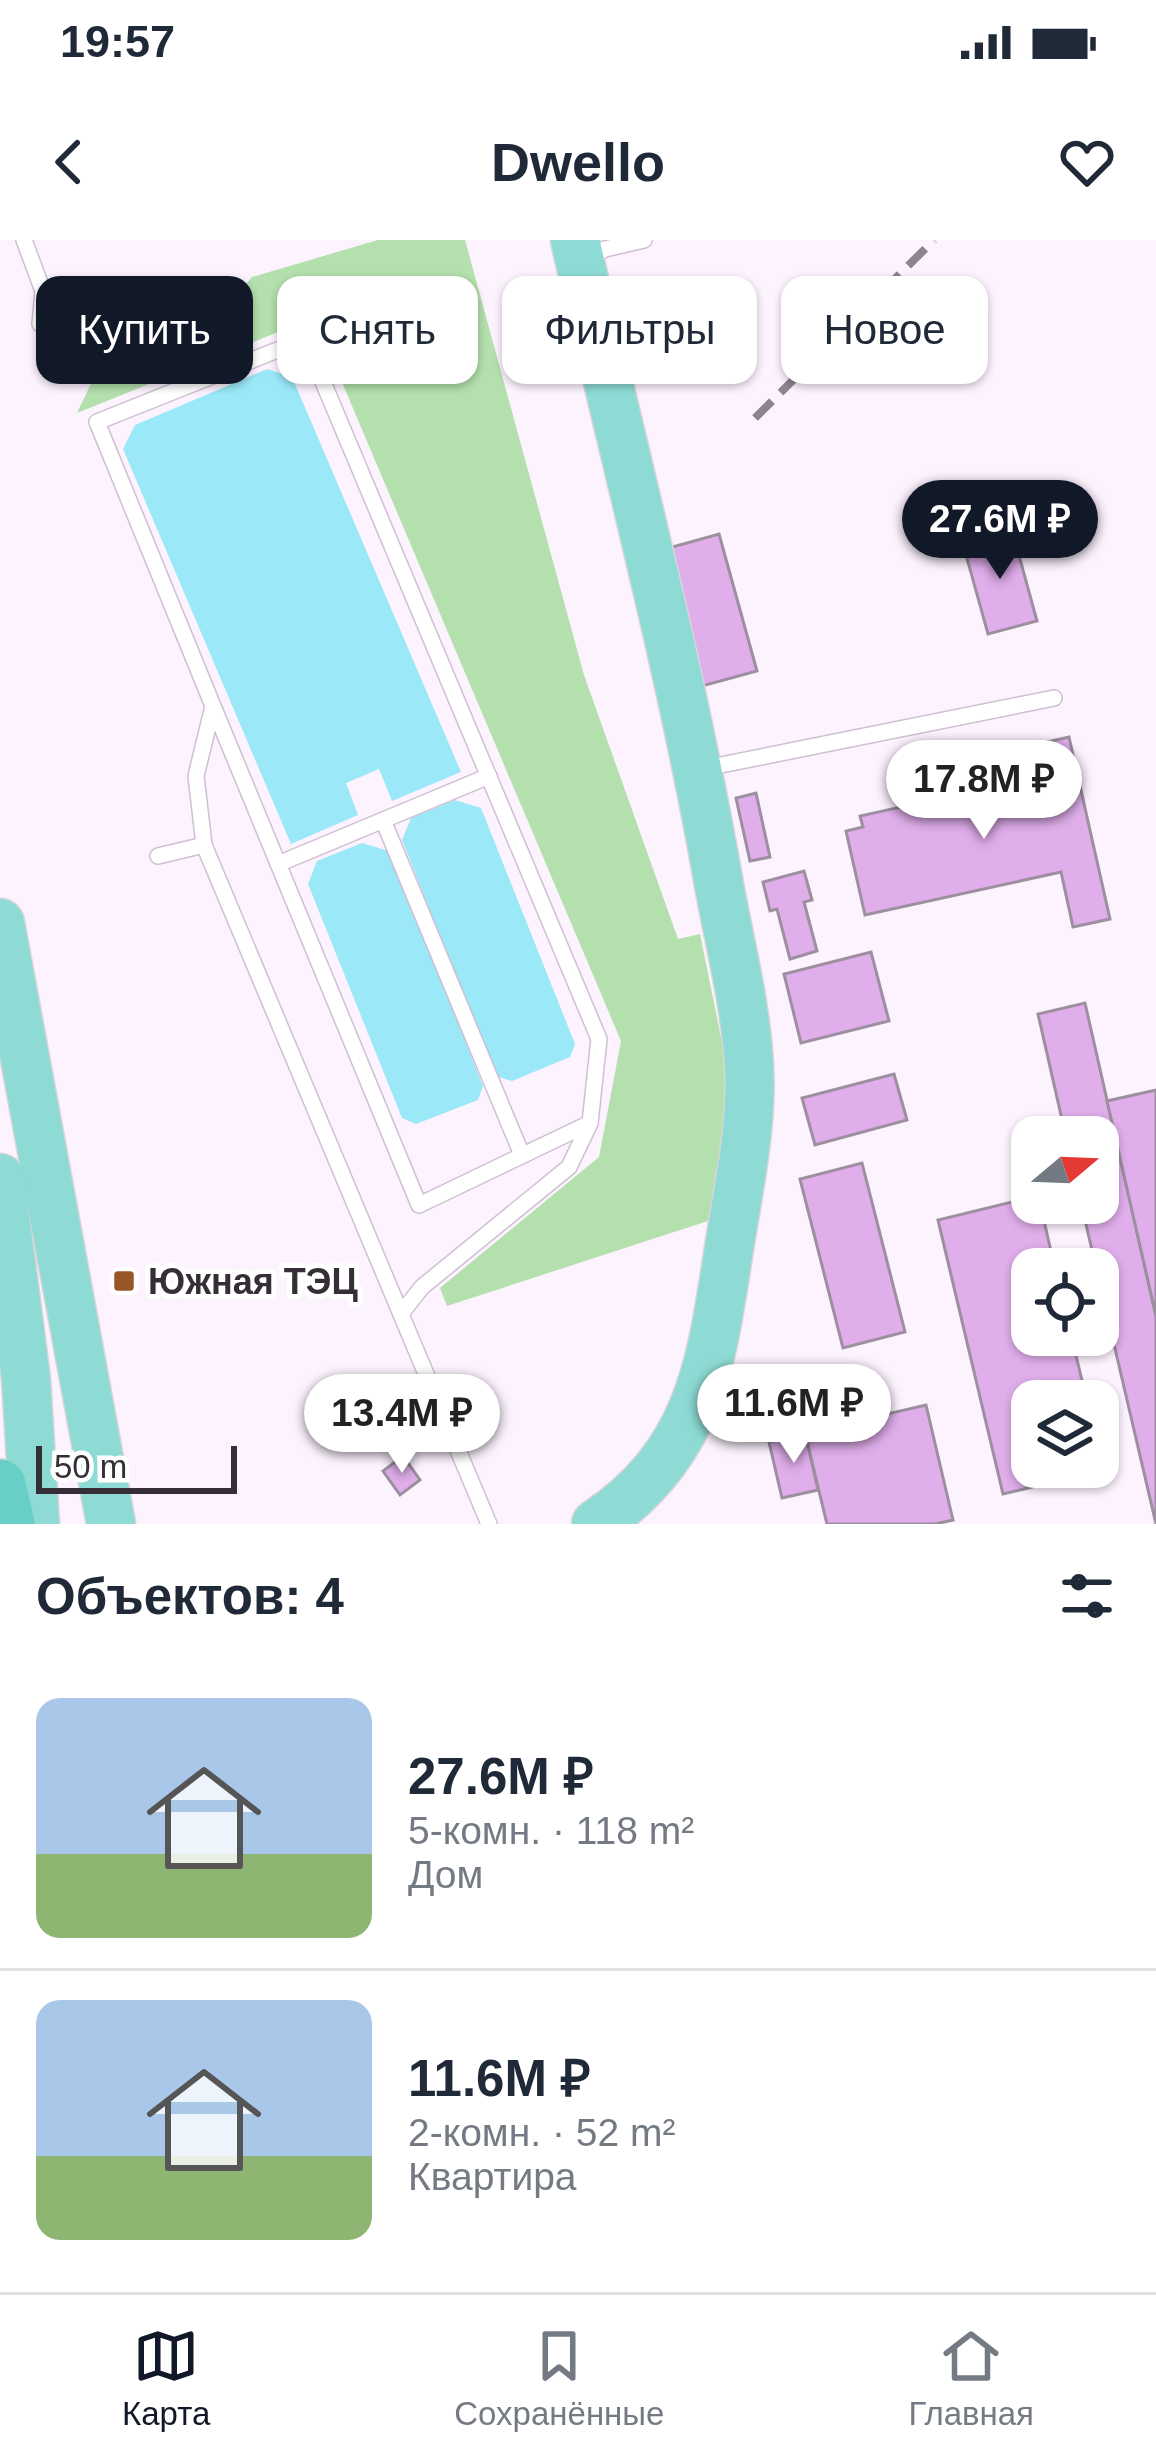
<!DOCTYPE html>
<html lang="ru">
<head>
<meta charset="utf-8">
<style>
  :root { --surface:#fff; --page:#f2f2f3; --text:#1f2937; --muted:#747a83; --line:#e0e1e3; --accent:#111827 }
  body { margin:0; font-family:Arial,sans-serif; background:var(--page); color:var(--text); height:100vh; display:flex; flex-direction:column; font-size:45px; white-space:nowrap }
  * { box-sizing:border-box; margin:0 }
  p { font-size:39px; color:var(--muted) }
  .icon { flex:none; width:66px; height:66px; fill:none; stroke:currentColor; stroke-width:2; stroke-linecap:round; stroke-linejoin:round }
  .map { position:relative; height:1284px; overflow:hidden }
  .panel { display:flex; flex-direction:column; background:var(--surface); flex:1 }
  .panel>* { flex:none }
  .banner { position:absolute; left:36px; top:36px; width:1086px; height:108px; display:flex; gap:24px }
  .needle { width:78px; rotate:71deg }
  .buttons { position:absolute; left:1011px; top:876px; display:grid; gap:24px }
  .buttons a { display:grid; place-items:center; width:108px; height:108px; border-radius:24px; background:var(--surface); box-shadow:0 3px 9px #0004; font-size:60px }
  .scale { position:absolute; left:36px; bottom:30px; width:201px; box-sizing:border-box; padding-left:12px; border:6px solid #352e36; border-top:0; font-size:33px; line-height:42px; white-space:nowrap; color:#352e36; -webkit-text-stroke:9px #fff; paint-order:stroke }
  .price { position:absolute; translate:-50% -102px; padding:0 27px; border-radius:42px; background:#fff; color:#222; font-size:39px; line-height:78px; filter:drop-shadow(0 3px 6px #0008) }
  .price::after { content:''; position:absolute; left:50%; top:72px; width:36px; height:27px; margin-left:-18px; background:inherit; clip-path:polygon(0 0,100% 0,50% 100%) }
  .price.selected { background:var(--accent); color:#fff }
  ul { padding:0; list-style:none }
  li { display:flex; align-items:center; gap:36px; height:300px; padding:0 36px }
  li+li { border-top:3px solid var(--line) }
  li span { display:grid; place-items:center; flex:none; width:336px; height:240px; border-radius:24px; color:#555 }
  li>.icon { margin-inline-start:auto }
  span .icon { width:144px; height:144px; fill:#fffc; stroke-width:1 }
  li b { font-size:51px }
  h2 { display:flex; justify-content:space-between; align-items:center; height:144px; padding:0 36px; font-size:51px }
  .tag { padding:0 42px; border-radius:24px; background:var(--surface); box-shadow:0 3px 9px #0004; font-size:42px; line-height:108px }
  .tag.selected { background:var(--accent); color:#fff }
  .status { display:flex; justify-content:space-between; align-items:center; height:84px; padding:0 60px; background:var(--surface); direction:ltr }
  .status svg { height:33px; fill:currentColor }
  header { display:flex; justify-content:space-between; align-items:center; height:156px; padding:0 36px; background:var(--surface); font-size:54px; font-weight:700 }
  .dock { display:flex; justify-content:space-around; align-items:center; height:168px; border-top:3px solid var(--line); background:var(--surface); font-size:33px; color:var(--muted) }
  .dock a { display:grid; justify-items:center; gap:6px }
  .dock .selected { color:var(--accent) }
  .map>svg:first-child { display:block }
</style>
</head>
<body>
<div class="status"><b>19:57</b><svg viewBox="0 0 49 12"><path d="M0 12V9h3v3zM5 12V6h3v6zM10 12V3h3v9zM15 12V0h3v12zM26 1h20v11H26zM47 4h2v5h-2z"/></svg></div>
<header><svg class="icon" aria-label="back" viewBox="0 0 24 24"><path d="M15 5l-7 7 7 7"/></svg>Dwello<svg class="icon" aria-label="heart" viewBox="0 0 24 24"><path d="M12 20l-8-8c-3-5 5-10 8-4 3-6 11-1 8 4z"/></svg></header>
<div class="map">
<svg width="1156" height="1284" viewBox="0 0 1156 1284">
  <rect width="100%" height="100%" fill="#fdf3ff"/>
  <path fill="#b3e0ac" d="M378,0H465L584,435L678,699L700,694L724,812L731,879L717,978L447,1066L440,1048L599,917L621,801L319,88L303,82L77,173L107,110L228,65L252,37Z"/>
  <g fill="#9ae8f8">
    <path d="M267,129L292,137L461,532L392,561L379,529L346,543L358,575L291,604L123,209L135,185Z"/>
    <path d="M455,560L481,568L575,804L570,817L512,841L496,836L402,600L411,578Z"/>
    <path d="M362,603L389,611L483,846L478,860L416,884L402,878L308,644L317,621Z"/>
  </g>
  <g fill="#e0aeeb" stroke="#9d8ea0" stroke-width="3">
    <path d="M110,86L117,109L83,120L76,98Z"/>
    <path d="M1012,290L1037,381L988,394L963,304Z"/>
    <path d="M719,294L757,431L702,446L665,309Z"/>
    <path d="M1069,497L1110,679L1073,687L1061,632L865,675L846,591L863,587L860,576L1041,536L1034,505Z"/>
    <path d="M756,553L770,617L750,621L736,558Z"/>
    <path d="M804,631L812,660L804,662L817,711L790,719L777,669L770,671L763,642Z"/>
    <path d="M871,712L889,781L801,803L784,734Z"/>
    <path d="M1085,763L1156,1076V1284L1081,963H1098V897H1066L1038,774Z"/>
    <path d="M894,834L907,880L815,905L802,858Z"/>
    <path d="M1156,850V1076L1107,861Z"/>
    <path d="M862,923L905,1092L843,1108L800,939Z"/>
    <path d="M1032,957V963H1040L1055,1029H1032V1095H1071L1087,1161H1032V1227H1098V1209L1103,1230L1003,1254L938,980Z"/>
    <path d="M926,1165L953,1280L935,1284H827L805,1193Z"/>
    <path d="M805,1193L818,1250L782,1258L769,1202Z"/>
    <path d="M403,1216L420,1240L400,1255L383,1231Z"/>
  </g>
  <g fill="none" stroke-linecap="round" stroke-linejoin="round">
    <g stroke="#cfbfd3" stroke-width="18">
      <g id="service">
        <path d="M24,0L43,51L40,84"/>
        <path d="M588,19L605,9L644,0"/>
        <path d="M213,466L419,965L590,883L599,799L305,99L97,182L213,466L196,536L204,605L489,1284"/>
        <path d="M701,529L1054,458"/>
        <path d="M383,580L522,915"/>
        <path d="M158,616L204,605"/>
        <path d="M278,624L489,536"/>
        <path d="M403,1071L422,1047L569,927L590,883"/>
      </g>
    </g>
    <g stroke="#d7d5d7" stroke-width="51">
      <g id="primary">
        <path d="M575,0C623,213 680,424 718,639C728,696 743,753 748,810C754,871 742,930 732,990C712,1111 708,1209 596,1284"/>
        <path d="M0,683L111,1284"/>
        <path d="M0,938L26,1139L35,1284"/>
      </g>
    </g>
    <g stroke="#d7d5d7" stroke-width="54">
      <path id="trunk" d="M0,1245L9,1284"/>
    </g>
    <use href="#service" stroke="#fff" stroke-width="15"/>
    <use href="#primary" stroke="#8ddbd4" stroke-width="48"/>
    <use href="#trunk" stroke="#67cfc6" stroke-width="51"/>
    <path stroke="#8c848e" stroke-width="8" stroke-dasharray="24 12" stroke-linecap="butt" d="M755,178L934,0"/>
  </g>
  <rect fill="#995528" stroke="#fff" stroke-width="4.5" x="112" y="1029" width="24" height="24" rx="6"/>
  <g text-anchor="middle" stroke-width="10" stroke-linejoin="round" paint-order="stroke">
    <g font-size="36" font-weight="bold" fill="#352e36" stroke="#fff" text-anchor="start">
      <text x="148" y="1054">Южная ТЭЦ</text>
    </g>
  </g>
</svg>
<div class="buttons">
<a><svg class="needle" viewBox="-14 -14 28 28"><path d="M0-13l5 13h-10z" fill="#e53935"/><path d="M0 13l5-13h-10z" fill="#747a83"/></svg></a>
<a><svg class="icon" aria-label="locate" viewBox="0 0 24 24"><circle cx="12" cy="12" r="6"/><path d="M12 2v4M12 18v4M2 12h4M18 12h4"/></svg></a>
<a><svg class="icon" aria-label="layers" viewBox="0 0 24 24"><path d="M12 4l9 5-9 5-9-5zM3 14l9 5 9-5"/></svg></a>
</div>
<div class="scale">50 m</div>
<b class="price selected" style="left:1000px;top:342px">27.6M ₽</b>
<b class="price" style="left:984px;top:602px">17.8M ₽</b>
<b class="price" style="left:794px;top:1226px">11.6M ₽</b>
<b class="price" style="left:402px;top:1236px">13.4M ₽</b>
<div class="banner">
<a class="tag selected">Купить</a>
<a class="tag">Снять</a>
<a class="tag">Фильтры</a>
<a class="tag">Новое</a>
</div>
</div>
<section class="panel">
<h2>Объектов: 4<svg class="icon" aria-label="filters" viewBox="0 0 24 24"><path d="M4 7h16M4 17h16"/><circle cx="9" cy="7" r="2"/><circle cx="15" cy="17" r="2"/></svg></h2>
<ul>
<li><span style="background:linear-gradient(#a9c7e8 65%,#8fb573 0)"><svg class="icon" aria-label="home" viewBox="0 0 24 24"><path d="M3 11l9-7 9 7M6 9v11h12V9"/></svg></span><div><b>27.6M ₽</b><p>5-комн. · 118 m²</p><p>Дом</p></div></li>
<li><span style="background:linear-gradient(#a9c7e8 65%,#8fb573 0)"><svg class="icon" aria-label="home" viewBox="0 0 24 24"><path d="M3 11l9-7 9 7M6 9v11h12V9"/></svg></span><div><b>11.6M ₽</b><p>2-комн. · 52 m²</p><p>Квартира</p></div></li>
</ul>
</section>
<nav class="dock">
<a class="selected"><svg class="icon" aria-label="map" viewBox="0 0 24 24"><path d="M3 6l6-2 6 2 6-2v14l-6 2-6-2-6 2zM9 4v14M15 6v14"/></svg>Карта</a>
<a><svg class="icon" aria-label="saved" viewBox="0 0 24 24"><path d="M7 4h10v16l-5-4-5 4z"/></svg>Сохранённые</a>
<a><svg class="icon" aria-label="home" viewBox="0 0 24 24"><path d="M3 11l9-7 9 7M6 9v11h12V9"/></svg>Главная</a>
</nav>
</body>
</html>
